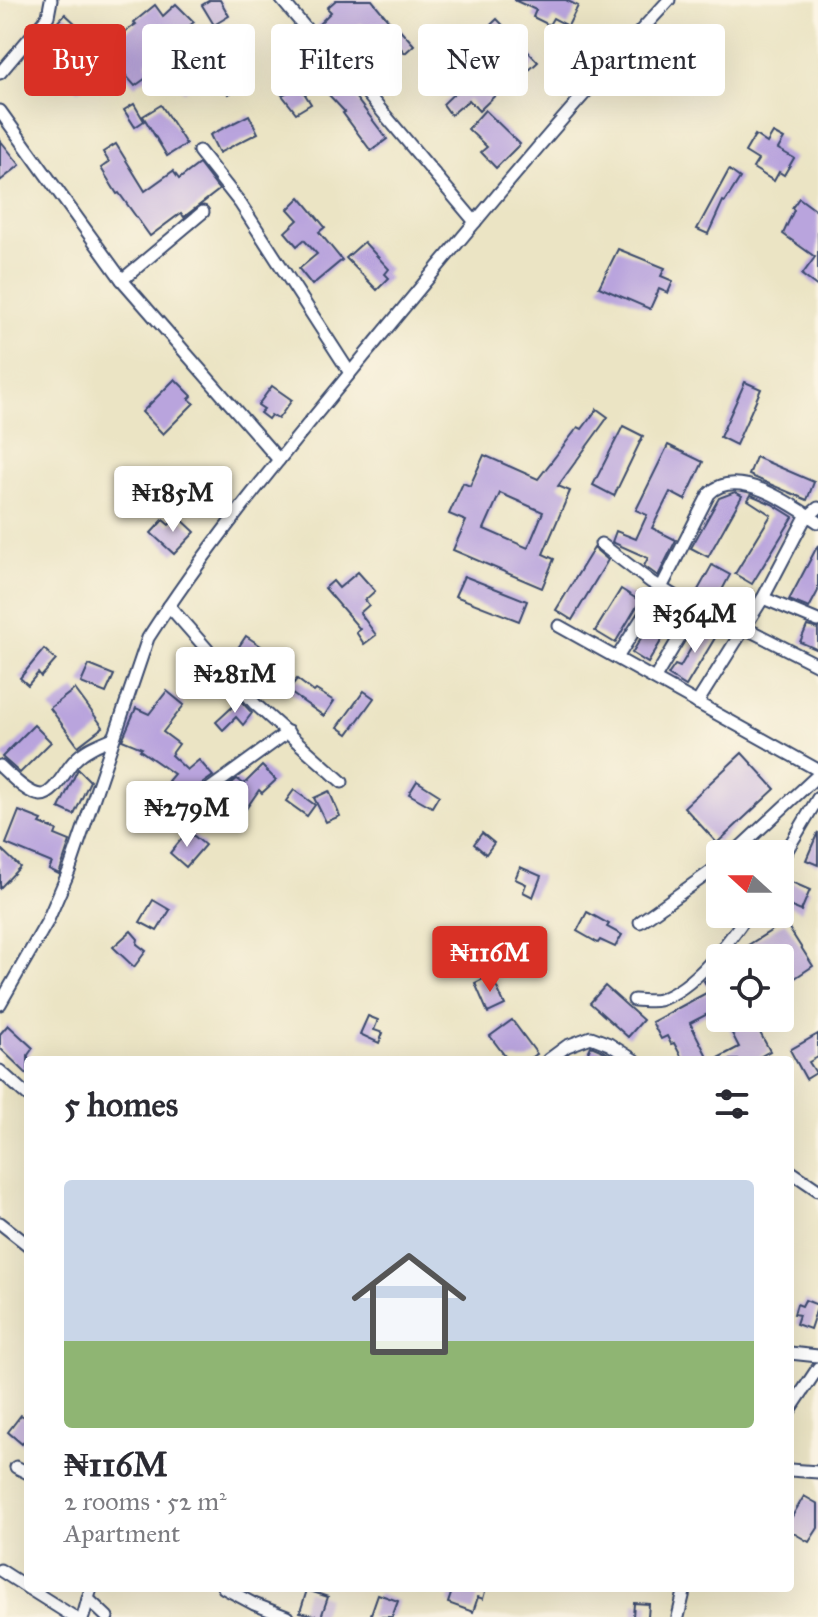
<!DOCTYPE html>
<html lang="en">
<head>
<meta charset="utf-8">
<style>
  :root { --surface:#fff; --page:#f7f7f7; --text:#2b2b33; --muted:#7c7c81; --line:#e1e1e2; --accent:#d93025 }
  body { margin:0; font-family:"IM FELL Great Primer",serif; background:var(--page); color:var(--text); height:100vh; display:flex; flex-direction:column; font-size:30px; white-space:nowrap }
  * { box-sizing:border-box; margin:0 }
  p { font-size:26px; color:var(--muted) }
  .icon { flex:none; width:44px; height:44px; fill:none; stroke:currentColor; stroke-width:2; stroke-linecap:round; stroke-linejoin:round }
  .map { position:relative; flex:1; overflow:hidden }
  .side { position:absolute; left:24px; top:1056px; width:770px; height:536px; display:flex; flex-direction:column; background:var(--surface); border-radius:8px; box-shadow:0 8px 32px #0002 }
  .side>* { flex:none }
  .top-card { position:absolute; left:24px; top:24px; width:770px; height:72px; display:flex; gap:16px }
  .needle { width:52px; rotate:291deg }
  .tools { position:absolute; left:706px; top:840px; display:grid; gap:16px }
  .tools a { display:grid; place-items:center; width:88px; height:88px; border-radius:8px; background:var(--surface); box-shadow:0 8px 32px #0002; font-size:40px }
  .price { position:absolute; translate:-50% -68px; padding:0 18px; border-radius:8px; background:#fff; color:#222; font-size:26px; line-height:52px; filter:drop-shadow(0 2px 4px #0008) }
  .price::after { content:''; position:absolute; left:50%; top:48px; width:24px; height:18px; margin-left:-12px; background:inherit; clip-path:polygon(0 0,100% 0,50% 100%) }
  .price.active { background:var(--accent); color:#fff }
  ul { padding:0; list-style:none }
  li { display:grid; align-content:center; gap:16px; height:424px; padding:0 40px }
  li+li { border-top:2px solid var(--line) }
  li span { display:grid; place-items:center; height:248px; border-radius:8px; color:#555 }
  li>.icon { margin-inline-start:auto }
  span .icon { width:144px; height:144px; fill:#fffc; stroke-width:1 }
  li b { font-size:34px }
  h2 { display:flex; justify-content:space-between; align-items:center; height:96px; padding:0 40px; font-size:34px }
  .chip { padding:0 28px; border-radius:8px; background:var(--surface); box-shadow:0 8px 32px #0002; font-size:28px; line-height:72px }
  .chip.active { background:var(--accent); color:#fff }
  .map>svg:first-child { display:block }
</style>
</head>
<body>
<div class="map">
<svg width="818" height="1617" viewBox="0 0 818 1617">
  <rect width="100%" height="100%" fill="#fcf5e5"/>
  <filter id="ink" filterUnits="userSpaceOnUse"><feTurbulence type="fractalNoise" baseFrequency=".0125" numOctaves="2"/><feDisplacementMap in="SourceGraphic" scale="16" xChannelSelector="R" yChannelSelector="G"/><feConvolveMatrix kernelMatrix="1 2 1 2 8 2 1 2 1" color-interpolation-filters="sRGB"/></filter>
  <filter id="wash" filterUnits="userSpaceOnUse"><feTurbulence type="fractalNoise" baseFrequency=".006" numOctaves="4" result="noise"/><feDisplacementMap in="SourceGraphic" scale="32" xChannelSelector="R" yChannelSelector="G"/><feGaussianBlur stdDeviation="1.8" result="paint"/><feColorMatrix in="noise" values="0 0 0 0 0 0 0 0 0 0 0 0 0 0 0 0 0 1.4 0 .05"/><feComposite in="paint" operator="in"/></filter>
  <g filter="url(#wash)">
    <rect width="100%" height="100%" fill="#ebe4c4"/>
    <g id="blocks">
      <g fill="#b9a4dd" fill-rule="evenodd">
        <path d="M210,0H220L229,16L214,25L202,5Z"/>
        <path d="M336,0H372L390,22L372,36L361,23L331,45L316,27L331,12L327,8Z"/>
        <path d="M514,0H566L578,6L568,26L553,18L549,25L533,17L536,10Z"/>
        <path d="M176,4L194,22L146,63L153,73L135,86L114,62L78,91L66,76L87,58L53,27L65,14L102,48L136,24L134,22L155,5L163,16Z"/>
        <path d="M497,19L538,62L514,84L511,80L479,111L469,100L451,115L443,104L466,82L454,69L482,43L477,38Z"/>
        <path d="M396,25L414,45L405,53L387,32Z"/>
        <path d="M211,41L223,54L219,58L236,89L228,94L211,65L184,91L172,78Z"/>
        <path d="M327,65L358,96L356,98L387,139L371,151L343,113L345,112L313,78Z"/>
        <path d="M296,80L311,104L296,113L282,95L286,93L283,89Z"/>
        <path d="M134,104L144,121L135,127L124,110Z"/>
        <path d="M161,105L186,144L167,156L143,116Z"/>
        <path d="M485,110L520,144L496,168L481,152L487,147L468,129Z"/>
        <path d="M249,115L258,133L219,153L210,135Z"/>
        <path d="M773,133L784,139L778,149L794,158L784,175L779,172L774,181L753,168L758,160L745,152L755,135L767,143Z"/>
        <path d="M0,140L20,165L0,181Z"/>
        <path d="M116,144L145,191L173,171L179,179L199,164L219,190L184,217L181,213L150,236L119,193L117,194L101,168L109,162L103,152Z"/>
        <path d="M729,170L740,178L725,202L723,201L708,234L697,229Z"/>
        <path d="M300,197L325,227L319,232L342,260L312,285L299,269L317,254L304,240L297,246L285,232L298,220L288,209Z"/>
        <path d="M799,198L818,212V287L802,275L815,257L783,234L794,210L792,208Z"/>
        <path d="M364,242L389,269L385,274L389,278L377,290L346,258Z"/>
        <path d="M618,249L665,268L661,276L673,281L668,293L659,289L650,309L599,287Z"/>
        <path d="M175,379L192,396L189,399L194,403L163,434L142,412Z"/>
        <path d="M745,382L761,389L736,445L720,437Z"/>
        <path d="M272,386L292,400L278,419L271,415L268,419L260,413L264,409L258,405Z"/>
        <path d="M597,409L608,417L558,486L570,491L543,554L554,559L542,588L453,550L466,521L449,514L463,483L470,486L484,455L538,479L578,427L582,429ZM500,493L543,512L528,548L484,529Z"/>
        <path d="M623,426L643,436L614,496L593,485Z"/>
        <path d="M668,445L703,462L685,500L670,492L652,528L676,540L658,576L644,566L648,558L612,542L616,531L636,539L647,515L636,510Z"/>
        <path d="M756,457L814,482L807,500L749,475Z"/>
        <path d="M735,492L742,496L708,557L691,548L719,498Z"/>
        <path d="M751,495L772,504L793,517L752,584L735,574L771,515L748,500Z"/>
        <path d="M178,516L195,532L174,554L151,533L163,520L169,525Z"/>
        <path d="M818,545V591L809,608L789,600Z"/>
        <path d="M594,548L608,560L572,620L556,610Z"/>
        <path d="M712,565L730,575L713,607L694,597Z"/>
        <path d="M358,572L375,591L365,600L369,605L360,613L376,635L364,644L356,632L360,629L325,588L333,581L339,588Z"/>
        <path d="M464,576L527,601L519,621L455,596Z"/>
        <path d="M621,589L640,601L615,643L595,631Z"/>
        <path d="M664,600L680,609L648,663L632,653Z"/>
        <path d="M706,623L721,628L686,686L668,675L675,665L680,667Z"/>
        <path d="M807,626L818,629V650L800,642Z"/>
        <path d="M246,636L285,662L273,681L234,654Z"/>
        <path d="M44,649L56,660L41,677L38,673L28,685L20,678Z"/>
        <path d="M89,665L114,675L106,693L81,683Z"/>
        <path d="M297,679L314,692L316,690L334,701L324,716L288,691Z"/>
        <path d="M75,689L103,727L78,746L50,708Z"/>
        <path d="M167,691L184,705L163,732L179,744L171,755L187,770L199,760L213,776L185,796L168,781L174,774L140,750L142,748L122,740L136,708L149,714Z"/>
        <path d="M364,691L374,698L348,734L338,727Z"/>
        <path d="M240,700L252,713L243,725L236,717L223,730L216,722Z"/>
        <path d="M34,725L51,742L20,773L2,757Z"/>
        <path d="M742,753L775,789L717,843L684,807Z"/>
        <path d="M262,766L276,780L262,793L259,790L241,816L218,799L226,788L237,779L244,784Z"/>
        <path d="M78,769L90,781L74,815L59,808Z"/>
        <path d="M417,781L439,795L432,807L409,794Z"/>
        <path d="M294,790L315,805L307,816L286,801Z"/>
        <path d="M329,791L340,816L326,822L314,798Z"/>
        <path d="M19,811L42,820L40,823L57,830L55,835L70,841L59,874L49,869L52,863L6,844Z"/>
        <path d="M188,831L205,845L186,867L170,853Z"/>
        <path d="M818,832V865L806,860Z"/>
        <path d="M482,833L494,843L486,854L474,844Z"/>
        <path d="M0,848L20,867L0,888Z"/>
        <path d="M520,867L541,876L533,897L523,892L526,884L515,879Z"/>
        <path d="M780,877L810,890L801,911L780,902Z"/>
        <path d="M153,900L170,910L157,931L140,922Z"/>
        <path d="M587,912L609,924L607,927L622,935L615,947L600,940L598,943L577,931Z"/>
        <path d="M785,922L813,966L780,988V958H752L745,947Z"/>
        <path d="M131,931L138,939L137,944L146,951L134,967L113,947Z"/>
        <path d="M720,971V1010L719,1008L690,1023L709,1060H683L674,1043L671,1044L667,1036L661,1039L652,1022L710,991L704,981Z"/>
        <path d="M491,975L505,1005L488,1013L475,983Z"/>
        <path d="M605,986L643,1020L628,1037L590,1003Z"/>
        <path d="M368,1016L378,1020L374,1030L383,1033L379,1043L360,1034Z"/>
        <path d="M724,1018H752L770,1051L754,1060H714L739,1047Z"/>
        <path d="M512,1020L537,1054L528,1060H508L490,1036Z"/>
        <path d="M8,1025L33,1048L28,1055V1075L0,1048V1034Z"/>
        <path d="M818,1034V1057L809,1062L816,1073L806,1079L790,1050Z"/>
        <path d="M591,1046L605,1052L618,1060H593L586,1057Z"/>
        <path d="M805,1300L818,1305L810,1329L796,1324L799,1315L794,1314L797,1304L802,1306Z"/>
        <path d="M21,1415L28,1419V1437L22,1444L8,1432Z"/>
        <path d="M804,1496L818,1504V1528L809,1542L790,1531V1520Z"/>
        <path d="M453,1588H486L483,1599L478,1597L473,1612L448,1603Z"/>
        <path d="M307,1590L328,1597L321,1617L300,1612Z"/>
        <path d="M378,1594L398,1601L392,1617H370Z"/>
        <path d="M634,1603L649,1604L648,1617H633Z"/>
      </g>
    </g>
  </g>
  <g filter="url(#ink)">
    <use href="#blocks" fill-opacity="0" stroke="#3a4a6d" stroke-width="2"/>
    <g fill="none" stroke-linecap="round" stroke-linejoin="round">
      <g stroke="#3a4a6d" stroke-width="15">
        <g id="street">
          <path d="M282,0L324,50L364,90L475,222"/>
          <path d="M0,73L48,16L51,0"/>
          <path d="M0,111L122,280L279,460"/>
          <path d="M199,151L240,203L350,373"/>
          <path d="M122,280L203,212"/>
          <path d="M601,544L651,582L679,599L711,616L743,627L818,665"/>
          <path d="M763,598L818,621"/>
          <path d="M169,606L255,704L342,782"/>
          <path d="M559,626L818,770"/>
          <path d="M618,656L661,588L709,494C736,465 793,505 818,522"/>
          <path d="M655,678L697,608"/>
          <path d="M697,703L763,598L804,520L818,508"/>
          <path d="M0,766C10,775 27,794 41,795C55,795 66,768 75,760C85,749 99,744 113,738"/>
          <path d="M174,815L288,732"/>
          <path d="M733,854L818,775"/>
          <path d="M780,862L818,798"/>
          <path d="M640,922L720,865"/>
          <path d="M634,1000C642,1000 651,1002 659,1000C695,988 727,944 748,914"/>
          <path d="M0,1004L47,922L69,871L148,638C213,536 293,443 369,350C467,231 564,113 669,0"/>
          <path d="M548,1060L567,1046L591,1037L609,1044L634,1060"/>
          <path d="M0,1071L28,1096"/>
          <path d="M790,1171L818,1190"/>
          <path d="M0,1223L28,1245"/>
          <path d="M790,1353L818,1356"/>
          <path d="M790,1410L818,1368"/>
          <path d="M16,1467L28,1473"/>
          <path d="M790,1470L818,1472"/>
          <path d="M0,1570L28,1588"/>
          <path d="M28,1588L74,1617"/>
          <path d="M224,1588L254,1604L287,1617"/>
          <path d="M88,1599L107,1617"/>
          <path d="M83,1617L91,1588"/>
          <path d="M678,1617L685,1588"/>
        </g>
      </g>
      <use href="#street" stroke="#fff" stroke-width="11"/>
    </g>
  </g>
</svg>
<div class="tools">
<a><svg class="needle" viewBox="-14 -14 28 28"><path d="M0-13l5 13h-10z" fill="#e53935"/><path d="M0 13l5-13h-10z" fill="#7c7c81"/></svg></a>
<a><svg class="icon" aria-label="locate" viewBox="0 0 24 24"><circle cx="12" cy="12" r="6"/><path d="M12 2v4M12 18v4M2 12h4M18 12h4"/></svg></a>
</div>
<b class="price" style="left:173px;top:534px">₦185M</b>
<b class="price" style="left:695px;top:655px">₦364M</b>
<b class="price" style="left:235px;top:715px">₦281M</b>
<b class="price" style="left:187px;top:849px">₦279M</b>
<b class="price active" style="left:490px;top:994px">₦116M</b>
<div class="top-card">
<a class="chip active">Buy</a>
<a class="chip">Rent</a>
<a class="chip">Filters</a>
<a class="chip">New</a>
<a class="chip">Apartment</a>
</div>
<section class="side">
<h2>5 homes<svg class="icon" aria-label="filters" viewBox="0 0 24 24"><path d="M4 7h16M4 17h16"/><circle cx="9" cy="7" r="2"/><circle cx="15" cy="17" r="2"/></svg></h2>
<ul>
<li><span style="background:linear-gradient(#c9d6e8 65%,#8fb573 0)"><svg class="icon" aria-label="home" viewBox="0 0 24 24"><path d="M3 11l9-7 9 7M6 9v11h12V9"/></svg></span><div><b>₦116M</b><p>2 rooms · 52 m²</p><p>Apartment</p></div></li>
</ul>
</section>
</div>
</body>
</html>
